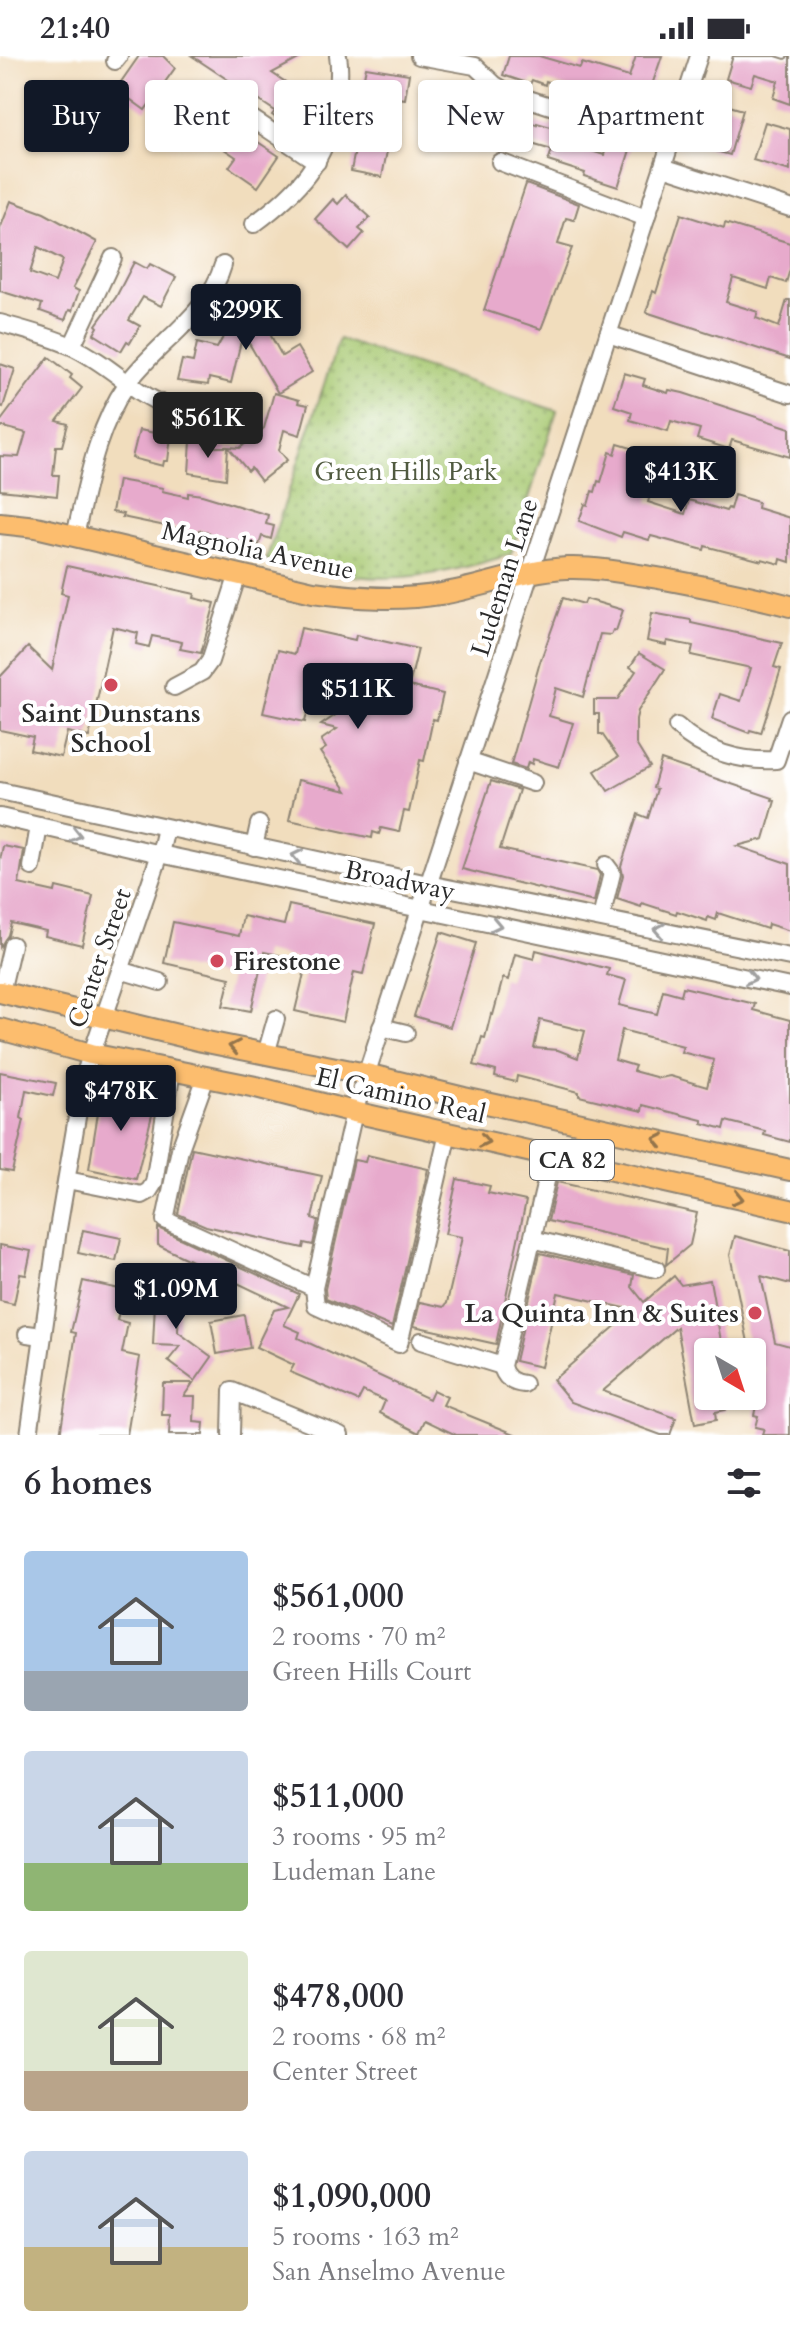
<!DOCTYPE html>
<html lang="en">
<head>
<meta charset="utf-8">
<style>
  :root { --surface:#fff; --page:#f7f7f7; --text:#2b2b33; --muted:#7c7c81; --accent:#111827 }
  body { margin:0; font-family:Cardo,serif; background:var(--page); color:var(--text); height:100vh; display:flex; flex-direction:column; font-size:30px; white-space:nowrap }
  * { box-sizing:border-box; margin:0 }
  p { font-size:26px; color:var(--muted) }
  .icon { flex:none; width:44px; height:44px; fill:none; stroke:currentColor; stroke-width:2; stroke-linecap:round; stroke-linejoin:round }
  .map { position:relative; height:1379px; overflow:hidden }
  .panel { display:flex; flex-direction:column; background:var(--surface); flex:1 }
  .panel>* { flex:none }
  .guide { position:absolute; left:24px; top:24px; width:742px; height:72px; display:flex; gap:16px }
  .needle { width:52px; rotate:141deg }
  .buttons { position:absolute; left:694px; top:1282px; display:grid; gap:16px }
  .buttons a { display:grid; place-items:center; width:72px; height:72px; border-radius:8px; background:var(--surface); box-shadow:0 2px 6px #0004; font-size:40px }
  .price { position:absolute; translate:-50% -68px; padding:0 18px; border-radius:8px; background:var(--accent); color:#fff; font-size:26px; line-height:52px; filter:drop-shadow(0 2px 4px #0008) }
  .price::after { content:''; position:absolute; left:50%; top:48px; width:24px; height:18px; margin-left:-12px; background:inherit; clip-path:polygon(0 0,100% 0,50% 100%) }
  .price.active { background:#222; color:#fff }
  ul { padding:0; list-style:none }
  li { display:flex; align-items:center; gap:24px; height:200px; padding:0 24px }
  li span { display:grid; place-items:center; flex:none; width:224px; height:160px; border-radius:8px; color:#555 }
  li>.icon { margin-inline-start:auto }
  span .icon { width:96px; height:96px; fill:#fffc; stroke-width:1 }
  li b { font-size:34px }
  h2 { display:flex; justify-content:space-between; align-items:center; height:96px; padding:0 24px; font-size:34px }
  .pill { padding:0 28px; border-radius:8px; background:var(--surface); box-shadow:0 2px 6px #0004; font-size:28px; line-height:72px }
  .pill.active { background:var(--accent); color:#fff }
  .status { display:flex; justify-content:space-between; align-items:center; height:56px; padding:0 40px; background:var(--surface); direction:ltr }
  .status svg { height:22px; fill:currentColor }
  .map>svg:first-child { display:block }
</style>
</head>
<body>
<div class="status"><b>21:40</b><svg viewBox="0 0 49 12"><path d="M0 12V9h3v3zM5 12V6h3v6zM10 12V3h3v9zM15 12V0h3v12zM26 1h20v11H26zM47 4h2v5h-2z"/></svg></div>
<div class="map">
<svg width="790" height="1379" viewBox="0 0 790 1379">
  <defs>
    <pattern id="grass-dots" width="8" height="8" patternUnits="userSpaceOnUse" patternTransform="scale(2)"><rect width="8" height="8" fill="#a8c972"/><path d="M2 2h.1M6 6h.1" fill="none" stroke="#89a35e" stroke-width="1.8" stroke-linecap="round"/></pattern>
  </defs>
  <rect width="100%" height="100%" fill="#fff"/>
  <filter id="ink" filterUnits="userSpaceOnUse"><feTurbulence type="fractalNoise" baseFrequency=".0125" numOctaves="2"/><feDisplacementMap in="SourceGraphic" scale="16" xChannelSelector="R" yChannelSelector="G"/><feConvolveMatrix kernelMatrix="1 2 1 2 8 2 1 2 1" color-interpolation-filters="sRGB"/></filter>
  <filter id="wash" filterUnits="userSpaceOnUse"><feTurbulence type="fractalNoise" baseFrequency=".006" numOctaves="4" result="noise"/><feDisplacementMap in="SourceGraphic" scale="32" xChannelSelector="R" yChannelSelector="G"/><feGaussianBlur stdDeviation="1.8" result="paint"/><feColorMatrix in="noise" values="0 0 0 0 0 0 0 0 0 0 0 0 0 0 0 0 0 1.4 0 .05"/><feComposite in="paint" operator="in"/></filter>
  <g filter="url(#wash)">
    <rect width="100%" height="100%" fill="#f1ddbd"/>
    <path fill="url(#grass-dots)" stroke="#6a7a4e" stroke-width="2" d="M339,283L557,355L511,498C417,529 361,528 266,504Z"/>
    <g id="blocks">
      <g fill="#e7aacc" fill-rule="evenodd">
        <path d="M139,0H163L175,12L145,54L116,33Z"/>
        <path d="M192,0H304L272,17L299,35L294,64L289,61L285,68L272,59L275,55Z"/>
        <path d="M509,0H539L580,12L582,7L629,21L636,0H662L652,29L657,30L652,45L649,44L645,58L642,57L618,131L584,120L585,117L548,105L552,94L521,85L517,94L448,61L445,68L426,60L433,47L427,46L437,25L537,69V67L551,71L552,67L581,76L576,90L604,99L619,48L593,40L590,49L575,44L578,35L546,25L545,29L532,24L530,28L503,19Z"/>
        <path d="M733,0H776L785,3L790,0V48L773,42L778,25L755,18L751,30L726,23Z"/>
        <path d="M366,11L409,18L405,43L399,42L398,47L391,46L390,50L373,47L374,40L367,38L369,26H363Z"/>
        <path d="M194,32L231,68L279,100L258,131L229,111L236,101L206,81L199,88L168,57Z"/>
        <path d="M719,47L743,54L730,99L699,90L705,68L710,70Z"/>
        <path d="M765,66L790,73V115L753,104Z"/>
        <path d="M366,70L386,74L382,94L387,95L382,121L351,115L356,89L362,91Z"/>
        <path d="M526,128L579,148L574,164L566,162L558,188L572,192L541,273L484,254Z"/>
        <path d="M346,139L370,161L359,173L364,177L349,194L315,163L333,143L338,148Z"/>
        <path d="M11,145L44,157L97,186L73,232L79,235L72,255L69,254L65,264L40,255L42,248L0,235V173ZM38,191L63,204L55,226L30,217Z"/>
        <path d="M681,158L724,172L725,167L790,187V213L786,227L771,222L768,233L733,222L726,246L758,256L756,262L779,271L787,244H790V303L646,256L653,235L656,237Z"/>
        <path d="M134,206L147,213L150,208L176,221L161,250L143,241L129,264L140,270L130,287L127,285L121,295L94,278L98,271L96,269L116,241Z"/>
        <path d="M246,239L251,241L249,247L275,259L272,268L276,270L271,280L282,300L297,291L312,316L278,337L243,277L231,327L209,322L208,329L177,325L182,304L193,306L197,287L217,292Z"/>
        <path d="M49,301L72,319L70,322L82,332L57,365L68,368L62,390H56L53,419H59L57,440L0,434V400L19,401L26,377L0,370V366Z"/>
        <path d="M0,308L15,313L3,351L0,350Z"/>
        <path d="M624,317L645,323L643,329L668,337L669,334L683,337L790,372V401L732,384L729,393L697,383L700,373L671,365L668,375L630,364L632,356L614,350Z"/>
        <path d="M274,337L299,344L298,347L308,349L300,379L284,374L279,394L287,404L261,425L251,412L248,415L228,391L240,392L264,372Z"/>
        <path d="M139,374L171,380L168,405H164L163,410L132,402Z"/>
        <path d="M191,385L207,386L206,391H228L226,423L189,417Z"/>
        <path d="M618,388L662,401L648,446L685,458L689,444L726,455L728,452L730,453L734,439L758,446L757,452L790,462V506L781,503L780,508L762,503V505L705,490L704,494L651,480L649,484L623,476L621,481L579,465L585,448L588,449L592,435L595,436L598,425L601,426L610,396L615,398Z"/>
        <path d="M118,424L163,432L162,435L188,441V437L202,439L268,459L266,468L274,470L271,483L262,480L259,489L249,486L248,489L199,474V477L122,461L123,458L112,456Z"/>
        <path d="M67,510L195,538L194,542L215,547L201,597L180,593L182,586L152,580L149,591L136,588L138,577L113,571L89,681L67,676L61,701L30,694L33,681L0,674V621L28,591L52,614L68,539L61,537Z"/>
        <path d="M563,542L584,548L586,543L623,554L616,575L613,574L611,579L600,578L583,641L556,632L549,660L573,667L559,711L533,703L532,708L528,706L526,713L511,708L540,606Z"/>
        <path d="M652,557L691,564V567L782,587L774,611L781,613L761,677L750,674L749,677L712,663L720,638L741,645L751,612L691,599L693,590L667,585L666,589L647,585Z"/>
        <path d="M301,572L355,584L356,579L418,593L409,630L443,638L437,664L433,663L424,705L420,704L409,756L404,755L399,776L381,772L379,778L373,776L372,782L289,764L298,724L347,735L320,696L326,692L321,684L337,673L321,669L381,628L317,614L305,666L263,657L278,594L295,598Z"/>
        <path d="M639,597L665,613L638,655L636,663V688L650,711L608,735L595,715L618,701L602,678H599V658H594V644H617L636,615L630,611Z"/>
        <path d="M661,704L773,742L772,744L775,745L764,783L737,790L790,808V875L768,868L767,873L718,857L716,864L708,861L707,865L677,855L676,858L642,847L641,851L617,843L623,819L621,810L638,758L648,762L657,733L653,732Z"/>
        <path d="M491,725L519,734L500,793L597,814L600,819L594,846L462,813Z"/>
        <path d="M3,790L24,794L19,828L55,836L56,831L93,840L82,889L45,880L46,875L11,867L8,879L0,891V804Z"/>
        <path d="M289,849L375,868L363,918L354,916L343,966L295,955L307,905L264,896L251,955L223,950L230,922L164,907L173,866L239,880L243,860L284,869Z"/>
        <path d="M441,876L476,887L450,971L414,960Z"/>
        <path d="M536,894L609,913L607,919L626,924L619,949L657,958L663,934L681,939L683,931L755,948L753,954L790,964V1086L764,1079L765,1075L726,1065L724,1073L702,1067V1064L643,1049L642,1055L579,1040V1036L517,1020L516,1026L495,1021L496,1015L474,1009L482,981L485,982L491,958L493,959L503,922L508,924L515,898L534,903ZM540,964L585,975L578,1002L558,994L534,992ZM622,974L683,990L681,996L714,1004L707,1031L670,1020L659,1022L633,1015L635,1010L615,1004Z"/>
        <path d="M0,1016L56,1027L53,1040L26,1034L21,1062L24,1064L12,1116L0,1114Z"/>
        <path d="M102,1032L156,1043L136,1123L89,1113Z"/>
        <path d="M192,1092L322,1120L312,1162L318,1164L313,1189L304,1187L303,1192L206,1170L178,1158Z"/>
        <path d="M367,1099L428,1113L392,1271L326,1243L325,1233L354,1104L365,1106Z"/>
        <path d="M457,1123L490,1130L488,1137L526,1145L496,1288L414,1270L420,1246L444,1251L447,1247L462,1181L445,1178Z"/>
        <path d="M557,1126L697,1157L690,1189L666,1209L668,1192L548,1165Z"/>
        <path d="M158,1172L299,1238L284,1269L300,1276L298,1282L429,1343L433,1334L447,1341L443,1349L517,1379H456L425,1364L419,1377L380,1357L385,1345L363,1335L358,1345L290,1316L294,1309L256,1291L274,1254L288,1251L158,1189Z"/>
        <path d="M83,1174L121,1182L116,1205L78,1197Z"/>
        <path d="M735,1180L790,1195V1228L761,1220L775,1286L790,1290V1379H762L764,1373L755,1371L758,1360L754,1359L765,1312L757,1310L760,1299L752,1301L750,1296L730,1199Z"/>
        <path d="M0,1189L31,1195L26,1219L20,1218L14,1248L0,1245Z"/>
        <path d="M540,1197L634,1219L632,1231L644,1246L674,1220L681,1229L710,1224L723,1296H708V1340H722L725,1354L715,1356L716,1364L695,1368L677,1271L603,1335L676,1362L670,1379H661L571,1346L553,1324L634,1254L558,1237L541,1311L515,1305Z"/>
        <path d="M83,1225L124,1234L117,1264L128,1267L122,1297L140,1301L127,1379H60L76,1277L71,1276Z"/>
        <path d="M156,1225H180L178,1276L212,1301L195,1325L168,1305L180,1290L153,1289Z"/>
        <path d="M244,1259L250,1292L217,1298L211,1265Z"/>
        <path d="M163,1327H193L184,1340H195L194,1366L204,1367L203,1379H169L170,1359H162Z"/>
      </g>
    </g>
  </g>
  <g filter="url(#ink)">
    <use href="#blocks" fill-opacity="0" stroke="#8e8474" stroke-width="2"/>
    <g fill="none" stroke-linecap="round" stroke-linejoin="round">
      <g stroke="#8e8474" stroke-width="20">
        <g id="minor">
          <path d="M419,0L475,10L495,29L507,36L569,56"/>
          <path d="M115,5L119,0"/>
          <path d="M214,37L317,106"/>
          <path d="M500,106L646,162"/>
          <path d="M663,111L790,152"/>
          <path d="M254,168C299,135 326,106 336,49C338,33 341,16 338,0"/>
          <path d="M0,267C24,274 49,280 71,290C131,318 150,367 226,353"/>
          <path d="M608,278L790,338"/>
          <path d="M72,290L113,202"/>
          <path d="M75,480C87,428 96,373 127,328C156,287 209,259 223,209"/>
          <path d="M174,631L202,616L210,605L238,518"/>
          <path d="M677,670C704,696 741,706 776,704L790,662"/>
          <path d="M468,705L533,727"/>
          <path d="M0,735L428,828L790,901"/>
          <path d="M0,761L160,798L790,931"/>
          <path d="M254,791L259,768"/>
          <path d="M32,811L39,770"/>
          <path d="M601,862L612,817L606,809"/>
          <path d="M120,914L160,926"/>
          <path d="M1,936L12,889"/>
          <path d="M381,971L406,977"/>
          <path d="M266,998L276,963"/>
          <path d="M206,1021L180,1093L165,1164L314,1232L316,1250L399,1288L448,1077"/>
          <path d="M67,1124L142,1139L149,1135L154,1127L172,1014"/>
          <path d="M532,1183L656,1213"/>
          <path d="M314,1232L354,1056L699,0"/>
          <path d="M27,1278L43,1280"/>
          <path d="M421,1285L502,1310"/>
          <path d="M524,1328C512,1327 504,1321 502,1310L552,1100"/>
          <path d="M29,1379L58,1173L84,1020L160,798L166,772"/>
          <path d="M231,1379L232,1335L340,1379"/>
        </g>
      </g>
      <g stroke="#8e8474" stroke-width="24">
        <g id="major">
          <path d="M0,467L36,471L313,536C356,542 398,545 441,538C483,531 524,514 567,512C599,511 632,518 664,523C706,531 749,539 790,550"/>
          <path d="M0,936L202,985L366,1018L464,1042L790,1114"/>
          <path d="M0,973L91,998L256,1031L354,1056L790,1154"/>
        </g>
      </g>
      <use href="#minor" stroke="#fff" stroke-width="16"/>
      <use href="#major" stroke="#fcbd6e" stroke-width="20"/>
    </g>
    <defs><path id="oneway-chevron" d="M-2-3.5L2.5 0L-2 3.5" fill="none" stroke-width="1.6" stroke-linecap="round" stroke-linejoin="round" transform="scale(2)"/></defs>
    <g stroke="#a0a0a0">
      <use href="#oneway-chevron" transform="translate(76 779) rotate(13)"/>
      <use href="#oneway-chevron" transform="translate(297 800) rotate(-168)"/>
      <use href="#oneway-chevron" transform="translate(496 869) rotate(12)"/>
      <use href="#oneway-chevron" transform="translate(659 874) rotate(-169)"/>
      <use href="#oneway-chevron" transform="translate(751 922) rotate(12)"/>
    </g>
    <g stroke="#94744c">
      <use href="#oneway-chevron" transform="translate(234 991) rotate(-169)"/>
      <use href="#oneway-chevron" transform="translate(659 1084) rotate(-168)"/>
      <use href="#oneway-chevron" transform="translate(484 1085) rotate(12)"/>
      <use href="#oneway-chevron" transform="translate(738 1142) rotate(13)"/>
    </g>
  </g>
  <g fill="#d1495b" stroke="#fff" stroke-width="3">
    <circle cx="111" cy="629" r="8"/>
    <circle cx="217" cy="905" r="8"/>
    <circle cx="755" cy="1257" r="8"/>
  </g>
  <g text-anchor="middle" stroke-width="8" stroke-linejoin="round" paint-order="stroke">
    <rect fill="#fff" stroke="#6b6b6b" stroke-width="2" x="530" y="1084" width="84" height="40" rx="6"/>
    <g font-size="24" font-weight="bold" fill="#2b2b2b">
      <text x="572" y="1112">CA 82</text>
    </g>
    <g font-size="26" fill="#505a40" stroke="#fff">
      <text x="406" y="424">Green Hills Park</text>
    </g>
    <g font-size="26" fill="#2b2b2b" stroke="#fff">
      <text transform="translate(258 494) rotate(12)" y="9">Magnolia Avenue</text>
      <text transform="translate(504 521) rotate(-72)" y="9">Ludeman Lane</text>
      <text transform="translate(400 824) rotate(12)" y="9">Broadway</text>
      <text transform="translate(99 902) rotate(-71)" y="9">Center Street</text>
      <text transform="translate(401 1039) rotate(13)" y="9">El Camino Real</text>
    </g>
    <g font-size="26" font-weight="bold" fill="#2b2b2b" stroke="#fff">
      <text x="111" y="666">Saint Dunstans<tspan x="111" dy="30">School</tspan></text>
      <text x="233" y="914" text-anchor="start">Firestone</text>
      <text x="739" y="1266" text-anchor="end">La Quinta Inn &amp; Suites</text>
    </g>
  </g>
</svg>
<div class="buttons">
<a><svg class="needle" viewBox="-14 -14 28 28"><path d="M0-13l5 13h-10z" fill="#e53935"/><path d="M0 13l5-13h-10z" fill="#7c7c81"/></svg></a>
</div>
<b class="price" style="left:246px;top:296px">$299K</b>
<b class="price active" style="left:208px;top:404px">$561K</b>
<b class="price" style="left:681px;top:458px">$413K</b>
<b class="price" style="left:358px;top:675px">$511K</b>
<b class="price" style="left:121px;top:1077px">$478K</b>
<b class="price" style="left:176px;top:1275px">$1.09M</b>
<div class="guide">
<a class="pill active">Buy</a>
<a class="pill">Rent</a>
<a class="pill">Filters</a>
<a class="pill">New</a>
<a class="pill">Apartment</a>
</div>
</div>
<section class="panel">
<h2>6 homes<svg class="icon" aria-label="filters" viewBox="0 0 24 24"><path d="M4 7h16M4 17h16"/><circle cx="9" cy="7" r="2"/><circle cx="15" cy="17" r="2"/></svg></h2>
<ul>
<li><span style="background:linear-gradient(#a9c7e8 75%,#9aa5b1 0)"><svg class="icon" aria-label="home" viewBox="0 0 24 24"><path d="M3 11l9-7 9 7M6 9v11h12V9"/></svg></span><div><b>$561,000</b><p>2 rooms · 70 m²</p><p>Green Hills Court</p></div></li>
<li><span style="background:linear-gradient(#c9d6e8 70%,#8fb573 0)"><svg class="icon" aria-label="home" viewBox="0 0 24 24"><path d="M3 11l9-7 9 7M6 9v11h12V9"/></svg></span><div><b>$511,000</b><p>3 rooms · 95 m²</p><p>Ludeman Lane</p></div></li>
<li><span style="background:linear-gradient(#dfe7d0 75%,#b9a48a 0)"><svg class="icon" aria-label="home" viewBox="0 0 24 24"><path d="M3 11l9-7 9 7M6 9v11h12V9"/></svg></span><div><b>$478,000</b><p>2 rooms · 68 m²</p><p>Center Street</p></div></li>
<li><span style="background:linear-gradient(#c9d6e8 60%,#c2b280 0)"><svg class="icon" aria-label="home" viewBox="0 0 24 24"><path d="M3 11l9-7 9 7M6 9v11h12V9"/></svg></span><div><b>$1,090,000</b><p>5 rooms · 163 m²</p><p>San Anselmo Avenue</p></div></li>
</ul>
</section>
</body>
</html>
